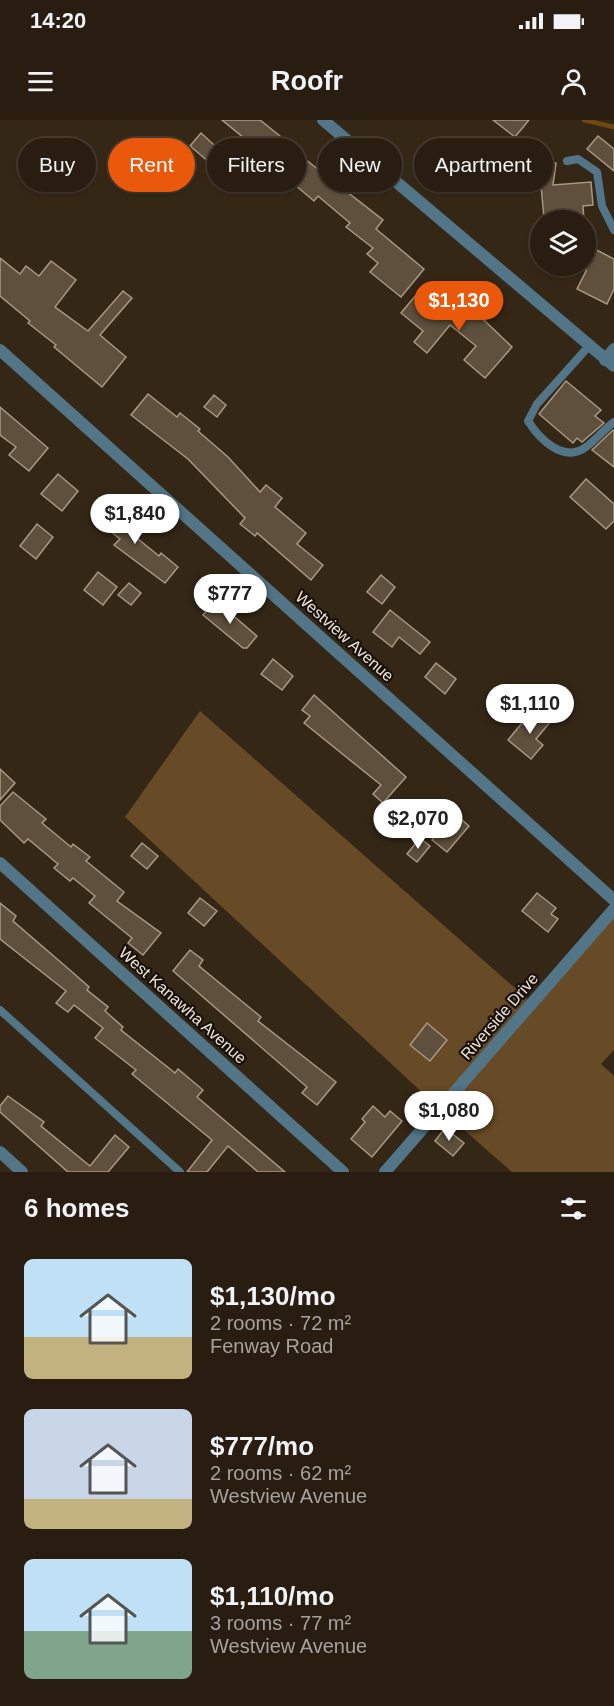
<!DOCTYPE html>
<html lang="en">
<head>
<meta charset="utf-8">
<style>
  :root { --surface:#281d10; --page:#302619; --text:#f1f3f6; --muted:#a5a29f; --line:#443b30; --accent:#ea580c }
  body { margin:0; font-family:Helvetica,sans-serif; background:var(--page); color:var(--text); height:100vh; display:flex; flex-direction:column; font-size:22px; white-space:nowrap }
  * { box-sizing:border-box; margin:0 }
  p { font-size:20px; color:var(--muted) }
  .icon { flex:none; width:33px; height:33px; fill:none; stroke:currentColor; stroke-width:2; stroke-linecap:round; stroke-linejoin:round }
  .map { position:relative; height:1052px; overflow:hidden }
  .details { display:flex; flex-direction:column; background:var(--surface); flex:1 }
  .details>* { flex:none }
  .guide { position:absolute; left:18px; top:18px; width:579px; height:54px; display:flex; gap:12px }
  .fabs { position:absolute; left:530px; top:90px; display:grid; gap:12px }
  .fabs a { display:grid; place-items:center; width:66px; height:66px; border-radius:50%; background:var(--surface); box-shadow:0 2px 4px #0004,0 0 0 2px var(--line); font-size:30px }
  .price { position:absolute; translate:-50% -51px; padding:0 14px; border-radius:21px; background:#fff; color:#222; font-size:20px; line-height:39px; filter:drop-shadow(0 2px 3px #0008) }
  .price::after { content:''; position:absolute; left:50%; top:36px; width:18px; height:14px; margin-left:-9px; background:inherit; clip-path:polygon(0 0,100% 0,50% 100%) }
  .price.selected { background:var(--accent); color:#fff }
  ul { padding:0; list-style:none }
  li { display:flex; align-items:center; gap:18px; height:150px; padding:0 24px }
  li span { display:grid; place-items:center; flex:none; width:168px; height:120px; border-radius:9px; color:#555 }
  li>.icon { margin-inline-start:auto }
  span .icon { width:72px; height:72px; fill:#fffc; stroke-width:1 }
  li b { font-size:26px }
  h2 { display:flex; justify-content:space-between; align-items:center; height:72px; padding:0 24px; font-size:26px }
  .chip { padding:0 21px; border-radius:27px; background:var(--surface); box-shadow:0 2px 4px #0004,0 0 0 2px var(--line); font-size:21px; line-height:54px }
  .chip.selected { background:var(--accent); color:#fff }
  .status { display:flex; justify-content:space-between; align-items:center; height:42px; padding:0 30px; background:var(--surface); direction:ltr }
  .status svg { height:16px; fill:currentColor }
  header { display:flex; justify-content:space-between; align-items:center; height:78px; padding:0 24px; background:var(--surface); font-size:27px; font-weight:700 }
  .map>svg:first-child { display:block }
</style>
</head>
<body>
<div class="status"><b>14:20</b><svg viewBox="0 0 49 12"><path d="M0 12V9h3v3zM5 12V6h3v6zM10 12V3h3v9zM15 12V0h3v12zM26 1h20v11H26zM47 4h2v5h-2z"/></svg></div>
<header><svg class="icon" aria-label="menu" viewBox="0 0 24 24"><path d="M4 6h16M4 12h16M4 18h16"/></svg>Roofr<svg class="icon" aria-label="person" viewBox="0 0 24 24"><circle cx="12" cy="8" r="4"/><path d="M4 21q1-7 8-7t8 7"/></svg></header>
<div class="map">
<svg width="614" height="1052" viewBox="0 0 614 1052">
  <rect width="100%" height="100%" fill="#352716"/>
  <path fill="#674a26" d="M200,591L532,883L614,789V930L601,944L614,956V1052H512L440,989L125,697Z"/>
  <g fill="none" stroke-linecap="round" stroke-linejoin="round">
    <path stroke="#6f4911" stroke-width="4.5" d="M584,0L614,7"/>
  </g>
  <g fill="#5f503d" stroke="#a89783" stroke-width="1.5">
    <path d="M222,0H260L280,16L278,18L383,100L376,109L424,149L401,177L370,152L378,143L367,134L373,128L346,107L350,103L318,76L314,81L295,65L299,60L265,34L259,41L245,30L250,23Z"/>
    <path d="M493,0H529L515,17Z"/>
    <path d="M201,13L238,47L229,59L190,26Z"/>
    <path d="M598,16L614,29V51L587,29Z"/>
    <path d="M532,39L556,43L553,65L591,62L593,85L583,86L584,100H556L555,93L544,98L540,55L529,54Z"/>
    <path d="M585,124L614,139V169L607,184L577,169L586,151Z"/>
    <path d="M0,138L20,154L26,146L39,156L51,141L76,160L55,187L88,211L123,171L132,178L100,215L126,237L102,267L54,227L56,225L28,203L30,201L0,176Z"/>
    <path d="M416,175L443,198L460,177L512,227L485,258L464,240L476,226L450,205L427,233L414,222L423,211L401,193Z"/>
    <path d="M566,261L601,290L595,296L604,303L582,322L577,318L573,323L539,294Z"/>
    <path d="M148,274L177,297L180,293L200,309L198,311L228,337L260,372L266,365L282,378L275,387L306,413L297,424L323,445L311,460L257,413L255,416L240,404L245,398L188,339L131,295Z"/>
    <path d="M214,275L226,285L217,297L204,287Z"/>
    <path d="M0,287L48,328L29,351L9,335L16,327L0,315Z"/>
    <path d="M613,310L614,311V347L592,330Z"/>
    <path d="M58,354L78,371L62,391L41,374Z"/>
    <path d="M586,359L614,384V401L606,409L570,377Z"/>
    <path d="M105,382L122,396L117,402L159,436L161,433L178,447L165,463L114,425L120,419L93,397Z"/>
    <path d="M37,404L53,417L36,439L20,426Z"/>
    <path d="M98,452L117,467L103,485L84,470Z"/>
    <path d="M381,455L395,467L382,484L367,472Z"/>
    <path d="M129,463L141,473L131,485L118,475Z"/>
    <path d="M215,480L257,516L247,528H243L203,495Z"/>
    <path d="M390,490L430,522L420,534L399,517L392,527L373,512Z"/>
    <path d="M273,539L293,556L282,570L261,554Z"/>
    <path d="M436,543L456,559L445,574L425,557Z"/>
    <path d="M314,575L406,657L383,683L373,674L381,665L304,603L310,596L302,590Z"/>
    <path d="M540,591L551,601L536,619L543,625L531,639L508,620L522,603L527,606Z"/>
    <path d="M0,649L15,663L0,680Z"/>
    <path d="M13,672L46,699L42,703L71,727L73,724L90,737L86,741L124,772L117,781L161,813L143,835L128,823L132,818L89,783L95,776L73,758L70,761L54,748L58,744L28,719L24,723L0,700V686Z"/>
    <path d="M454,693L469,706L447,732L432,720Z"/>
    <path d="M420,718L430,726L417,742L407,734Z"/>
    <path d="M142,723L158,736L147,749L131,736Z"/>
    <path d="M537,773L556,788L551,794L558,799L548,812L522,791Z"/>
    <path d="M200,778L217,791L204,806L188,793Z"/>
    <path d="M0,783L16,796L13,801L71,851L89,867L87,870L108,887L105,891L123,907L121,910L175,953L178,949L203,970L197,977L285,1052H258L228,1026L207,1052H187L212,1020L132,954L136,950L95,918L103,908L74,885L68,892L56,883L66,871L0,819Z"/>
    <path d="M190,830L203,840L199,846L261,897L258,901L336,962L317,985L302,973L307,967L173,851Z"/>
    <path d="M427,903L447,920L430,941L410,925Z"/>
    <path d="M8,976L44,1002L41,1006L90,1046L115,1015L129,1027L108,1052H68L0,992V986Z"/>
    <path d="M373,986L385,997L390,991L402,1001L372,1037L351,1019L365,1002L362,999Z"/>
    <path d="M445,1008L464,1023L453,1036L435,1021Z"/>
  </g>
  <g fill="none" stroke-linecap="round" stroke-linejoin="round">
    <g stroke="#527687" stroke-width="8">
      <path d="M567,41L578,39L597,52L602,86L614,110"/>
      <path d="M589,226L537,284L528,301C539,318 563,344 586,327C596,320 604,309 614,302"/>
      <path d="M0,890L180,1052"/>
    </g>
    <g stroke="#527687" stroke-width="12">
      <path d="M323,0L614,246"/>
      <path d="M0,230L614,780"/>
      <path d="M605,240L614,229"/>
      <path d="M0,743L343,1052"/>
      <path d="M0,1032L22,1052"/>
      <path d="M385,1052L614,789"/>
    </g>
  </g>
  <g text-anchor="middle" stroke-width="4.5" stroke-linejoin="round" paint-order="stroke">
    <g font-size="16" fill="#eee4da" stroke="#18110a">
      <text transform="translate(345 516) rotate(42)" y="6">Westview Avenue</text>
      <text transform="translate(183 885) rotate(42)" y="6">West Kanawha Avenue</text>
      <text transform="translate(499 896) rotate(-49)" y="6">Riverside Drive</text>
    </g>
  </g>
</svg>
<div class="fabs">
<a><svg class="icon" aria-label="layers" viewBox="0 0 24 24"><path d="M12 4l9 5-9 5-9-5zM3 14l9 5 9-5"/></svg></a>
</div>
<b class="price selected" style="left:459px;top:212px">$1,130</b>
<b class="price" style="left:135px;top:425px">$1,840</b>
<b class="price" style="left:230px;top:505px">$777</b>
<b class="price" style="left:530px;top:615px">$1,110</b>
<b class="price" style="left:418px;top:730px">$2,070</b>
<b class="price" style="left:449px;top:1022px">$1,080</b>
<div class="guide">
<a class="chip">Buy</a>
<a class="chip selected">Rent</a>
<a class="chip">Filters</a>
<a class="chip">New</a>
<a class="chip">Apartment</a>
</div>
</div>
<section class="details">
<h2>6 homes<svg class="icon" aria-label="filters" viewBox="0 0 24 24"><path d="M4 7h16M4 17h16"/><circle cx="9" cy="7" r="2"/><circle cx="15" cy="17" r="2"/></svg></h2>
<ul>
<li><span style="background:linear-gradient(#bfe0f5 65%,#c2b280 0)"><svg class="icon" aria-label="home" viewBox="0 0 24 24"><path d="M3 11l9-7 9 7M6 9v11h12V9"/></svg></span><div><b>$1,130/mo</b><p>2 rooms · 72 m²</p><p>Fenway Road</p></div></li>
<li><span style="background:linear-gradient(#c9d6e8 75%,#c2b280 0)"><svg class="icon" aria-label="home" viewBox="0 0 24 24"><path d="M3 11l9-7 9 7M6 9v11h12V9"/></svg></span><div><b>$777/mo</b><p>2 rooms · 62 m²</p><p>Westview Avenue</p></div></li>
<li><span style="background:linear-gradient(#bfe0f5 60%,#7fa58c 0)"><svg class="icon" aria-label="home" viewBox="0 0 24 24"><path d="M3 11l9-7 9 7M6 9v11h12V9"/></svg></span><div><b>$1,110/mo</b><p>3 rooms · 77 m²</p><p>Westview Avenue</p></div></li>
</ul>
</section>
</body>
</html>
